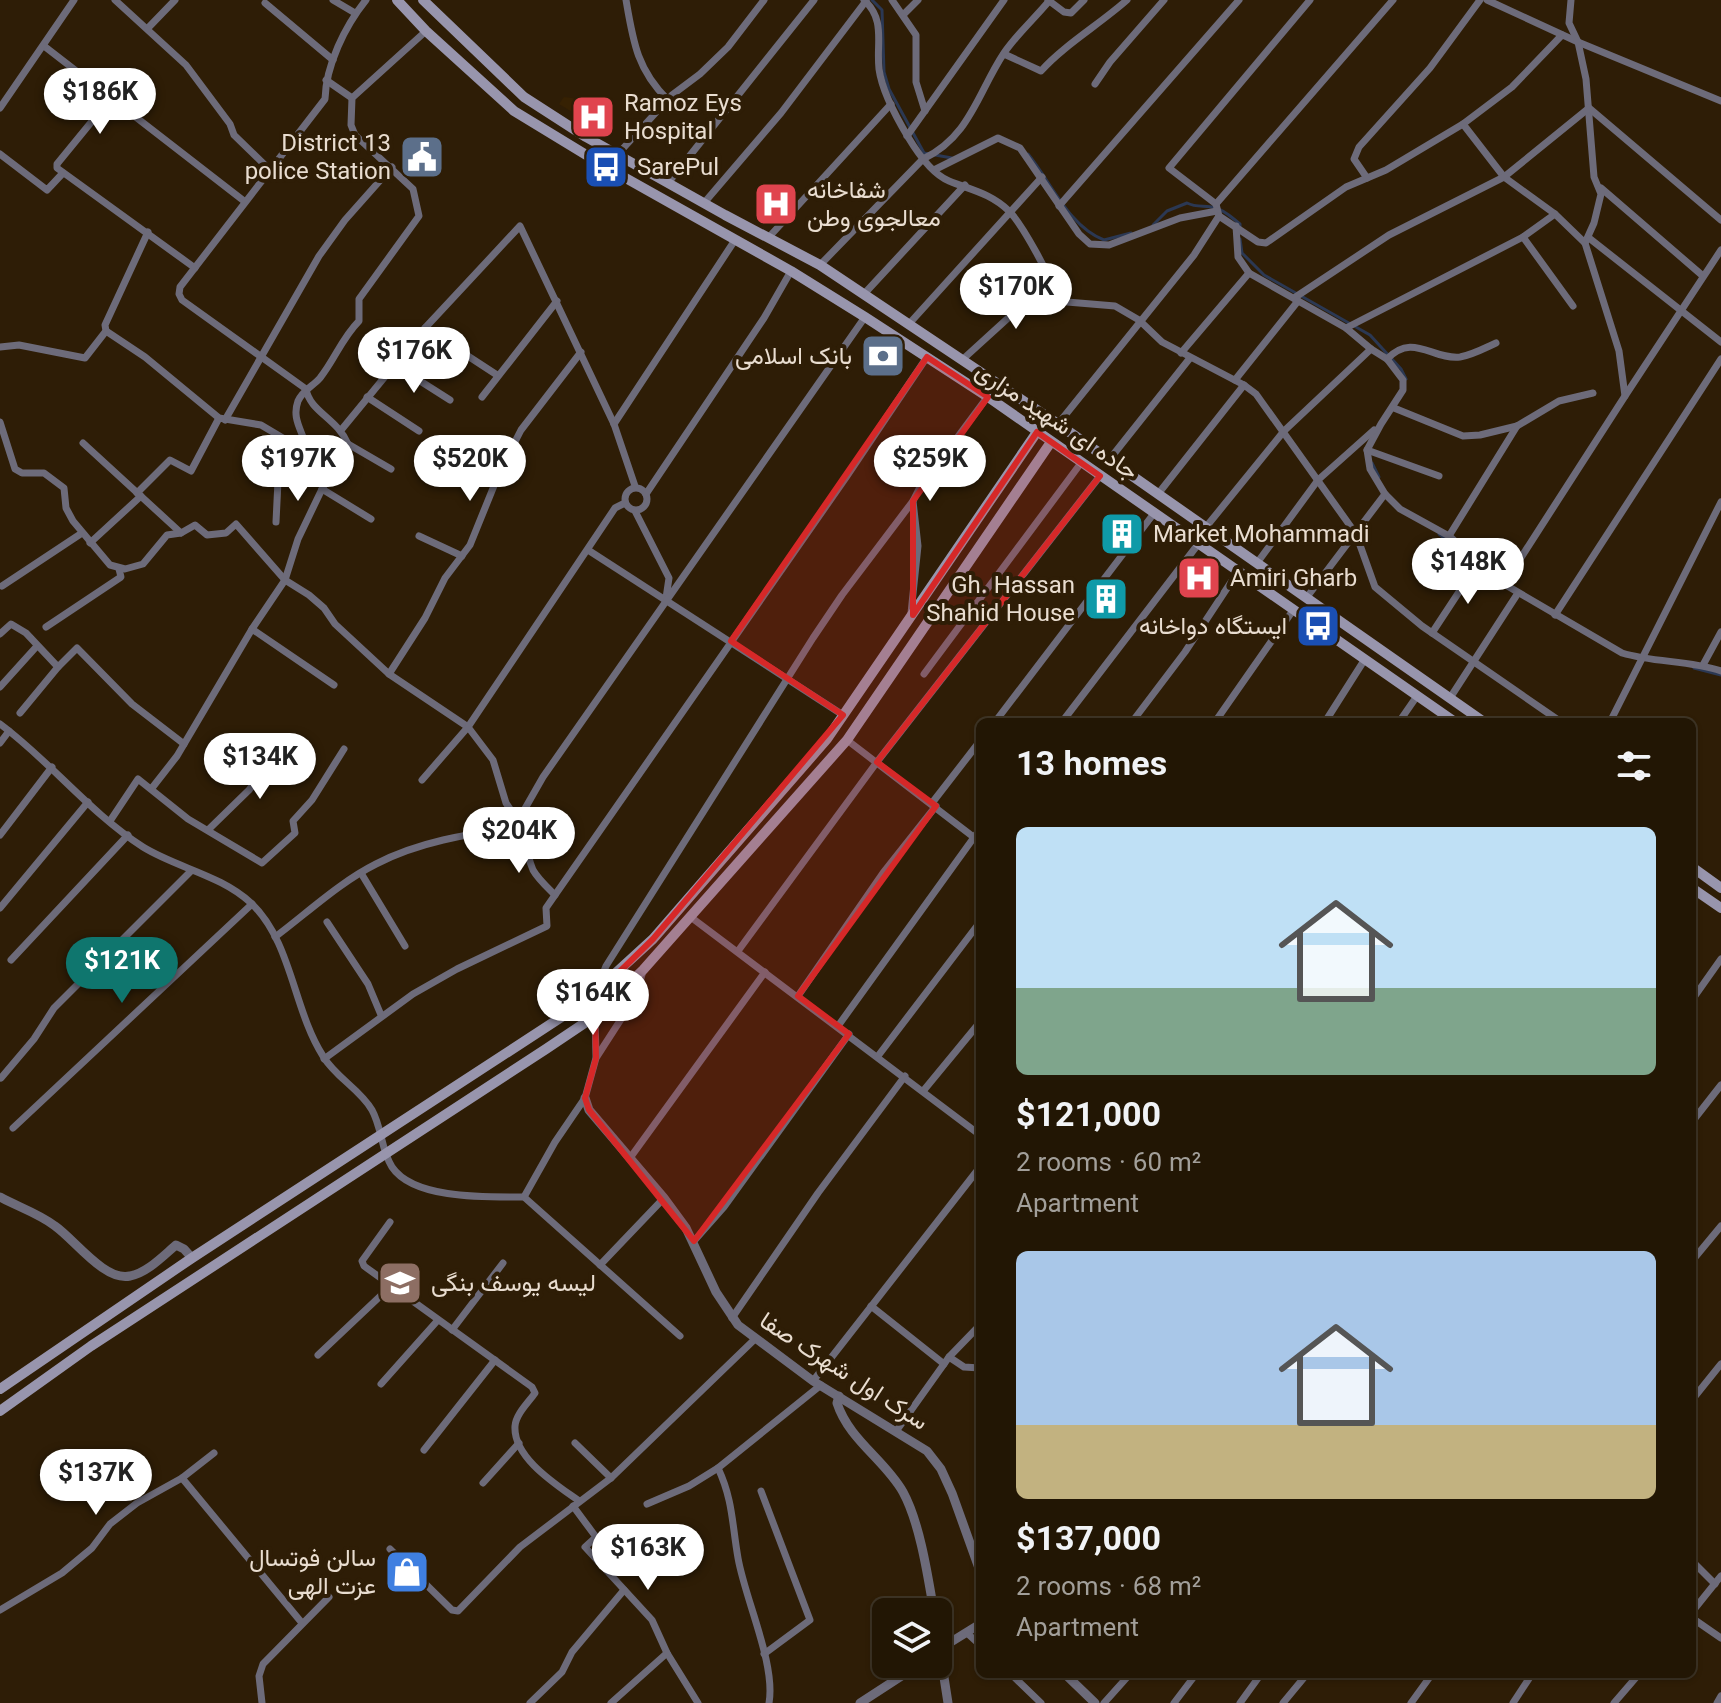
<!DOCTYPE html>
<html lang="en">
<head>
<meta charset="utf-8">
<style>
  :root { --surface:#221604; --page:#2a1f0e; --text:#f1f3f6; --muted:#a29f9a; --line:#3f3526; --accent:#0f766e }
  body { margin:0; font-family:Georgia,Vazirmatn,serif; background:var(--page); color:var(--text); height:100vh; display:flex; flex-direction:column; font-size:30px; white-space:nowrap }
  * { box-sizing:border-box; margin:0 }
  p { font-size:26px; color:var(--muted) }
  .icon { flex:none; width:44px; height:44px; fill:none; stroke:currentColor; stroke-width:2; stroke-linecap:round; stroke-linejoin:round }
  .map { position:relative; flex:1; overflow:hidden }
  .details { position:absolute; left:976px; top:718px; width:720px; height:960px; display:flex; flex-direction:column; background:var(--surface); border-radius:12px; box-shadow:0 2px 6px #0004,0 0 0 2px var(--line) }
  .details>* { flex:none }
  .tools { position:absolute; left:872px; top:1598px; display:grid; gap:16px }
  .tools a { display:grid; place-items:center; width:80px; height:80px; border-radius:12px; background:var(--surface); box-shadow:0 2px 6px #0004,0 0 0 2px var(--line); font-size:40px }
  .price { position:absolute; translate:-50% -68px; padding:0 18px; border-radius:28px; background:#fff; color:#222; font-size:26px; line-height:52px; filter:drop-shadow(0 2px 4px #0008) }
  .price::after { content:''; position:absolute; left:50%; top:48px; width:24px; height:18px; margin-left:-12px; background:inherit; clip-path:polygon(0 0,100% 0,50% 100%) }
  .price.current { background:var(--accent); color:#fff }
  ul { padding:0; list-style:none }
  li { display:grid; align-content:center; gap:16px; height:424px; padding:0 40px }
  li span { display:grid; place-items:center; height:248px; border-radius:12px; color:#555 }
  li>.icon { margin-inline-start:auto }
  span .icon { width:144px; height:144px; fill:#fffc; stroke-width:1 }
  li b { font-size:34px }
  h2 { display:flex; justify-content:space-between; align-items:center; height:96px; padding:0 40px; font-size:34px }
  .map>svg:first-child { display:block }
</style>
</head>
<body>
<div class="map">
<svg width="1721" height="1703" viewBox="0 0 1721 1703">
  <rect width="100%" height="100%" fill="#2e1d06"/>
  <g fill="#362103">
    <path d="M564,97L604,102L612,106L600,129L559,104Z"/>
    <path d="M775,181L799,202L777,227L753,206Z"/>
  </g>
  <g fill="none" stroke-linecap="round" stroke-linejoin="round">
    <g stroke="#2b3853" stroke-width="3">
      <path d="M872,0L882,10L884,72L889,89L924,153L952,158"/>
      <path d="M1028,154C1051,182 1069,227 1104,240L1131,233"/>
      <path d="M1153,225L1167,211L1187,203C1197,208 1205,205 1215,208C1225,210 1232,218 1240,224V228"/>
      <path d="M1240,239L1242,253L1264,275L1370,335L1401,369L1406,379"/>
      <path d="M1372,463L1379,477"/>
      <path d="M1439,534L1458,549"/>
      <path d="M1694,668L1721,675"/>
    </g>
    <g stroke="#6d6b7a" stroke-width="7">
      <path d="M115,0L186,65L230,124L234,135L269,169"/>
      <path d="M333,0L355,13"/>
      <path d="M626,0C633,41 637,70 668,100"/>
      <path d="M864,0C886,20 876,43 879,69C882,91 896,117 908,137C917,152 932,174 949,181C971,190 990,193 1009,211C1024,226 1049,276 1059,297L1067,302L1115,306L1139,320L1162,342L1244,385L1256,394L1356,534L1375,587L1422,626L1561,722"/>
      <path d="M892,0L916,35V82L925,111"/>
      <path d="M1048,0L1064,12L1071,13L1084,0"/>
      <path d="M1310,0L1169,168L1216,204L1219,216L1258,242L1266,243L1346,187L1386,170L1463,124L1512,87L1562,35"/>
      <path d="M1487,0L1578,42L1721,101"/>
      <path d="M1571,0L1569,23L1578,42L1586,79L1594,177L1601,194L1594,223L1585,243"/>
      <path d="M265,3L333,60"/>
      <path d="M904,14L918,0"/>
      <path d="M148,28L175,0"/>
      <path d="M44,46L244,201"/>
      <path d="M1004,54L1041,71C1063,46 1100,24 1127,0"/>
      <path d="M326,80L352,98"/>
      <path d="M1095,84L1110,62L1164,0"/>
      <path d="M111,98L57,164V168L195,268"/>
      <path d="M0,108L74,0"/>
      <path d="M1463,124L1504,177L1555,214L1585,243L1619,351L1625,396L1504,584"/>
      <path d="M907,136L1004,0"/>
      <path d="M0,154L47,190L63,173"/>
      <path d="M606,167L672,95L700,74L728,47L764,0"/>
      <path d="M934,170L998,138L1020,148L1079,234L1090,244L1109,245L1180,218L1217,211"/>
      <path d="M1367,178L1354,159L1359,147L1430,68L1480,0"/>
      <path d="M668,183L814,0"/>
      <path d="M1601,188L1703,276"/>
      <path d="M704,203L781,113L866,1"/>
      <path d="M1216,204L1393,0"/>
      <path d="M1059,206L1239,0"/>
      <path d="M1236,226L1238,257L1249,273L1346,328L1371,349L1387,359L1403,380V390L1381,424L1367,450L1370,469L1385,494L1400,509L1449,536L1504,584L1622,653C1655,663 1689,660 1721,671"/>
      <path d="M769,237L891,104"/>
      <path d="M1523,237L1573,306"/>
      <path d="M1589,238L1721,342"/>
      <path d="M820,265L923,159C970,137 978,92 1004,53C1017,34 1035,18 1049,1"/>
      <path d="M864,294L965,185"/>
      <path d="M1294,298L1389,235L1504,177L1589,108L1721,220"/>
      <path d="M908,325L1042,177"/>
      <path d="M425,328L497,375"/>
      <path d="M1346,328L1523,237L1555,214"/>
      <path d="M106,331L145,357L219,418L261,425L298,447"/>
      <path d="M0,347L19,345L85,358L106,331L105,325L148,232"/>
      <path d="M1181,353L1249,273"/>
      <path d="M1387,359C1413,332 1432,360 1460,357C1472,355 1485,348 1496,343"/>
      <path d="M962,360L1050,280"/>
      <path d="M395,365L450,400"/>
      <path d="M1235,380L1298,301"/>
      <path d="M1625,396L1721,250"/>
      <path d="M367,397L419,431"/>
      <path d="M482,397L557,301"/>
      <path d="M1394,408L1463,436L1480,435L1517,426L1559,401L1593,393"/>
      <path d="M225,420L319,256L345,220L392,167"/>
      <path d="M0,422L15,469L22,473H44L64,488L66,508L73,521L110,565L125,569L143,564L167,535L181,533L195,525L207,535L226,533L236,524L285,580L309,595L324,608L335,624L389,674L468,727L493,760L506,803L514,815V828C530,846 525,851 533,870C538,879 548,888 555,895"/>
      <path d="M614,424L735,240"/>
      <path d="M1058,424L1194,255L1219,216"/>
      <path d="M342,429L425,328L520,226L614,424L635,486"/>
      <path d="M83,443L181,533"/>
      <path d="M348,444L391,469"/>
      <path d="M1367,450L1439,476"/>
      <path d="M1109,460L1190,358"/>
      <circle cx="636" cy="499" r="11"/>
      <path d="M322,489L371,519"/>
      <path d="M137,493L170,460L191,471L219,418"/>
      <path d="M646,494L764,318L791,271"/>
      <path d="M1158,494L1244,385"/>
      <path d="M635,511L669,578L666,598"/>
      <path d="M276,522L278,481L287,475L303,437C298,424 293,415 298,401C303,390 313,386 320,378C335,359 342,338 359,321V299L419,216L413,189L355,135L351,125L352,98L426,31"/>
      <path d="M1206,527L1284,431L1371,349"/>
      <path d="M419,536L462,556"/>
      <path d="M1449,536L1517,426"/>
      <path d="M90,543L141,496"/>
      <path d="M588,550L843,715"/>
      <path d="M1257,563L1318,480L1374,430"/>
      <path d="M2,586L82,533"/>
      <path d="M1307,597L1385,494"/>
      <path d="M911,613L918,546L913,501L919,489L997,384"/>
      <path d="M1555,615L1721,359"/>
      <path d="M46,627L121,577L119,569"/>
      <path d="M252,629L334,685"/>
      <path d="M1432,633L1478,563"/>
      <path d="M0,634L11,624L26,633L58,667"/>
      <path d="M1703,665L1721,632"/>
      <path d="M389,674L425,618L445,578L470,545L500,471L521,430L581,352"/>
      <path d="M924,674L1081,463"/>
      <path d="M0,687L37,646"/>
      <path d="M1450,698L1518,593"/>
      <path d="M20,713L58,667L77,648L132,704L184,744"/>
      <path d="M995,722L1155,512"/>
      <path d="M1062,722L1199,543"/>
      <path d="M1132,722L1185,652L1239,570"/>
      <path d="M1215,722L1294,609"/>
      <path d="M1325,722L1365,659"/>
      <path d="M1399,722L1417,696"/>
      <path d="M1610,722L1721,502"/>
      <path d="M0,724C50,761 90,813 143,847C177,868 221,875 251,903C292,942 293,1009 323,1056C335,1077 360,1089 372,1110C382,1128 381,1150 392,1167C414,1200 489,1197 524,1197L680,1336"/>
      <path d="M847,740L980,842"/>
      <path d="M0,743L9,731"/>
      <path d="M422,780L468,727L615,508L625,503"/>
      <path d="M152,788L177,756L252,629L285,580L298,539L322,489L348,444C337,418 310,412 306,389L182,300L179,294L180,287L325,99C326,65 345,26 366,0"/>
      <path d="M932,803L980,741"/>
      <path d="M110,821L138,779L188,819L262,863L295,833L293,821L312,800L344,749"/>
      <path d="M515,826L543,777L865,317"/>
      <path d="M208,830L249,790L282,748"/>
      <path d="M0,835L52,767"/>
      <path d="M361,873L405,946"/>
      <path d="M0,908L88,802"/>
      <path d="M692,918L980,1135"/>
      <path d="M327,922L368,984L381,1015"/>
      <path d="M275,937C307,913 340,882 376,864C418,842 467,834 514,828"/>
      <path d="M738,951L877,762L1100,476"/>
      <path d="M11,960L128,835"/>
      <path d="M597,989L606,966L813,638L842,595L913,501"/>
      <path d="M798,996L883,873L936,806"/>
      <path d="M1692,1000L1721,959"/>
      <path d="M595,1016L596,1056"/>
      <path d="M838,1026L980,829"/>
      <path d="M878,1056L980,922"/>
      <path d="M324,1059L413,994L457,969L547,926L546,908L555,895L847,476L927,357"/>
      <path d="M1,1078L34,1039L54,1008L191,871"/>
      <path d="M924,1090L980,1022"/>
      <path d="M1692,1122L1721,1085"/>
      <path d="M13,1128L252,904"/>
      <path d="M630,1158L765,972"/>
      <path d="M524,1197L555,1142L585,1098L596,1058L636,996L643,971"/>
      <path d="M390,1222L362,1261L364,1266L532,1387L535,1393C528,1403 516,1414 515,1426C513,1458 557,1485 579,1501"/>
      <path d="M694,1241L724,1207L849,1034"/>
      <path d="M1692,1261L1721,1226"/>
      <path d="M600,1265L664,1198"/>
      <path d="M871,1306L944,1364"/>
      <path d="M732,1318L818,1193L905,1076"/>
      <path d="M452,1330L503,1263"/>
      <path d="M318,1355L392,1285"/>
      <path d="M949,1357L964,1367L980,1368"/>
      <path d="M813,1381L980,1167"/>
      <path d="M381,1384L438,1320"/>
      <path d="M1692,1400L1721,1364"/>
      <path d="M897,1430L949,1357L980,1325"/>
      <path d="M575,1443L611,1478"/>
      <path d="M424,1450L495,1360"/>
      <path d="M718,1468C733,1500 732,1524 738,1558C745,1599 776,1664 769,1703"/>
      <path d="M182,1478L302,1623"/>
      <path d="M483,1483L519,1443"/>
      <path d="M761,1491L810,1620L764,1654"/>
      <path d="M647,1504L689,1486L718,1468L821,1385"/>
      <path d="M573,1506L596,1537L585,1547L652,1620L667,1653L698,1703"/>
      <path d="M390,1549L452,1610L458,1611L520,1547L611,1478L755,1339"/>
      <path d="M1692,1561L1715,1584"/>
      <path d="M0,1610L62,1573L92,1548L110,1524L137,1503L182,1478L214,1453"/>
      <path d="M1692,1612L1721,1576"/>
      <path d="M1692,1618L1721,1638"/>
      <path d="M967,1633L980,1645"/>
      <path d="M1011,1674L1041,1703"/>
      <path d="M262,1703L259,1676L263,1664L329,1597"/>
      <path d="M530,1703L562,1672L572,1652L624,1590"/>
      <path d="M611,1703L667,1653"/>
      <path d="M1104,1703L1130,1674"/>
      <path d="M1174,1703L1196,1674"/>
      <path d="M1240,1703L1261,1674"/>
      <path d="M1283,1703L1307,1674"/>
      <path d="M1411,1703L1432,1674"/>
      <path d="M1513,1703L1532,1674"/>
      <path d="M1614,1703L1639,1674"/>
      <path d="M1717,1703L1721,1696"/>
    </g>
    <g stroke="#6d6b7a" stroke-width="9">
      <path d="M585,1098L589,1110L664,1198L686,1228L716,1292L738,1325L813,1381L927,1451L941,1469L952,1493L980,1571"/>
      <path d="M0,1197C18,1207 38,1213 55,1226C74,1239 105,1282 130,1276C147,1273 163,1256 176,1245L184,1249L192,1258"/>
      <path d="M839,1396L837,1403C849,1440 885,1460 903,1492C920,1523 928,1577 934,1612"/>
      <path d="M938,1639L948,1703"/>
      <path d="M938,1650L980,1624"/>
      <path d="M1065,1674L1095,1703"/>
      <path d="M860,1703L920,1664"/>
    </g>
    <g stroke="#9895ad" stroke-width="10">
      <path d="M397,0L426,31L514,111L606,167L791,271L865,317L988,397L1455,722"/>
      <path d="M423,0L524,97L586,137L725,215L820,265L1058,424L1484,722"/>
      <path d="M1692,867L1721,888"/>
      <path d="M1692,888L1721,908"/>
      <path d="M0,1389L192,1258L583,1003L653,939L827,739L1037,432"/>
      <path d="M0,1411L91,1346L546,1049L595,1016L643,970L847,740L1051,442"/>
    </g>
  </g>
  <path fill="#d62828" fill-opacity="0.2" stroke="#d62828" stroke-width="6" stroke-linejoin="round" d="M927,357L988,397L913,501V615L1037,432L1100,476L877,762L936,806L798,996L849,1034L694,1241L589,1110L585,1098L596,1058L595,1016L618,996L608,983L653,939L843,715L731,641Z"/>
  <defs>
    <g id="hospital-square" transform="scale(2.3)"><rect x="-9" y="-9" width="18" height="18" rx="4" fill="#e0444e" stroke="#2e1d06"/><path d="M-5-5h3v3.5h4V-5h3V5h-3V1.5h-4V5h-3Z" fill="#fff"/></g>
    <g id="civic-square" transform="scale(2.3)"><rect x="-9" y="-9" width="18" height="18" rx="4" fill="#5c6f8a" stroke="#2e1d06"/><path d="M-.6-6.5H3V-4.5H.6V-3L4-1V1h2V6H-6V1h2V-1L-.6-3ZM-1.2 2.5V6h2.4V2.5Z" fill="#fff"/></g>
    <g id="bus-square" transform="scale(2.3)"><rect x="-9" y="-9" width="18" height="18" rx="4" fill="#1a4fb4" stroke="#2e1d06"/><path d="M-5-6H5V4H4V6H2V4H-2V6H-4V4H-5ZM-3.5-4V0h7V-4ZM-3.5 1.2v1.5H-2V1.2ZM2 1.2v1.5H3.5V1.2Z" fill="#fff"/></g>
    <g id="bank-square" transform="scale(2.3)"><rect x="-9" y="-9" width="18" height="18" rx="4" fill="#5c6f8a" stroke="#2e1d06"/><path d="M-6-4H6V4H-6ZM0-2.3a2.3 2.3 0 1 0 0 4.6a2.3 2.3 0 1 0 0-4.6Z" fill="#fff"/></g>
    <g id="building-square" transform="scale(2.3)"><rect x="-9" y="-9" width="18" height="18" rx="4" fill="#0f9aa8" stroke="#2e1d06"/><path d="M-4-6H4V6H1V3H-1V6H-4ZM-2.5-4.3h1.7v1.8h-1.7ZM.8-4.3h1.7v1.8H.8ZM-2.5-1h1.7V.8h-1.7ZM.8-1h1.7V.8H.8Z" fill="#fff"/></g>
    <g id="school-square" transform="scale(2.3)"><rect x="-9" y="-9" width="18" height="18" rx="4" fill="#8d6e63" stroke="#2e1d06"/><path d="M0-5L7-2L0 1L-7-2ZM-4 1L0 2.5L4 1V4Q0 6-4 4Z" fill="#fff"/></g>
    <g id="shop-square" transform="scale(2.3)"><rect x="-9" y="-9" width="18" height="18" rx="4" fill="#3f7fe0" stroke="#2e1d06"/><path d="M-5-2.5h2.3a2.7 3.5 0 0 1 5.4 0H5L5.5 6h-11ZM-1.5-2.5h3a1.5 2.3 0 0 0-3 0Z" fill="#fff"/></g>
  </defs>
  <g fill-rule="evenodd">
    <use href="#hospital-square" x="593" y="117"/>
    <use href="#civic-square" x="422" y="157"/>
    <use href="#bus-square" x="606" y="167"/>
    <use href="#hospital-square" x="776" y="204"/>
    <use href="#bank-square" x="883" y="356"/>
    <use href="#building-square" x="1122" y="534"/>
    <use href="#hospital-square" x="1199" y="578"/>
    <use href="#building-square" x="1106" y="599"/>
    <use href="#bus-square" x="1318" y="626"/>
    <use href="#school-square" x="400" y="1283"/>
    <use href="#shop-square" x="407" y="1572"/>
  </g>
  <g text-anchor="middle" stroke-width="8" stroke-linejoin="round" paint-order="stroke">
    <g font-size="24" fill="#e9ddd0" stroke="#2e1d06" text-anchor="start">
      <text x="624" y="111">Ramoz Eys<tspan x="624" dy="28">Hospital</tspan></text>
      <text x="391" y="151" text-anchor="end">District 13<tspan x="391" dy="28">police Station</tspan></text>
      <text x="637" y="175">SarePul</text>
      <text x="807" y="198">شفاخانه<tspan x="807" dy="28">معالجوی وطن</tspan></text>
      <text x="852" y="364" text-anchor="end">بانک اسلامی</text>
      <text x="1153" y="542">Market Mohammadi</text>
      <text x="1230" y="586">Amiri Gharb</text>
      <text x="1075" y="593" text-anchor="end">Gh. Hassan<tspan x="1075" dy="28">Shahid House</tspan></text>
      <text x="1287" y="634" text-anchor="end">ایستگاه دواخانه</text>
      <text x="431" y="1291">لیسه یوسف بنگی</text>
      <text x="376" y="1566" text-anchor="end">سالن فوتسال<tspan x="376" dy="28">عزت الهی</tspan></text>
    </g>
    <g font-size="24" fill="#e9ddd0" stroke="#2e1d06">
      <text transform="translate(1057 421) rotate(34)" y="8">جاده ای شهید مزاری</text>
      <text transform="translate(844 1371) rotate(33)" y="8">سرک اول شهرک صفا</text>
    </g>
  </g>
</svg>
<div class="tools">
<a><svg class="icon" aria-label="layers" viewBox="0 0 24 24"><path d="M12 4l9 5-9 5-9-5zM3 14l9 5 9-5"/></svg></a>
</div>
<b class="price" style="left:100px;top:136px">$186K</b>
<b class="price" style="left:1016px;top:331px">$170K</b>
<b class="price" style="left:414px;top:395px">$176K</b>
<b class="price" style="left:298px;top:503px">$197K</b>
<b class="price" style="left:470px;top:503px">$520K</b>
<b class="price" style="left:930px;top:503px">$259K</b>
<b class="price" style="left:1468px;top:606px">$148K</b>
<b class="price" style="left:260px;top:801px">$134K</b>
<b class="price" style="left:519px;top:875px">$204K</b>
<b class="price current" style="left:122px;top:1005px">$121K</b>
<b class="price" style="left:593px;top:1037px">$164K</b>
<b class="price" style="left:96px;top:1517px">$137K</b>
<b class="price" style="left:648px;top:1592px">$163K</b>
<section class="details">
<h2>13 homes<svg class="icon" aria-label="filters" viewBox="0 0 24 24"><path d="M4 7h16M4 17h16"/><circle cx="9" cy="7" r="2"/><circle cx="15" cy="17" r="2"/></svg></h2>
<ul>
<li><span style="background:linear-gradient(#bfe0f5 65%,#7fa58c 0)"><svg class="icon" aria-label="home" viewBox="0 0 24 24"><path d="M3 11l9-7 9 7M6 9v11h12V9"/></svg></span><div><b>$121,000</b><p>2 rooms · 60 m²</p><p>Apartment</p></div></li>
<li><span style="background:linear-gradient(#a9c7e8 70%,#c2b280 0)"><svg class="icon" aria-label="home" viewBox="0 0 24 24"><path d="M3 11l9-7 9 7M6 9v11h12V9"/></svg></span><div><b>$137,000</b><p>2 rooms · 68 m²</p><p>Apartment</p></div></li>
</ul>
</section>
</div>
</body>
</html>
